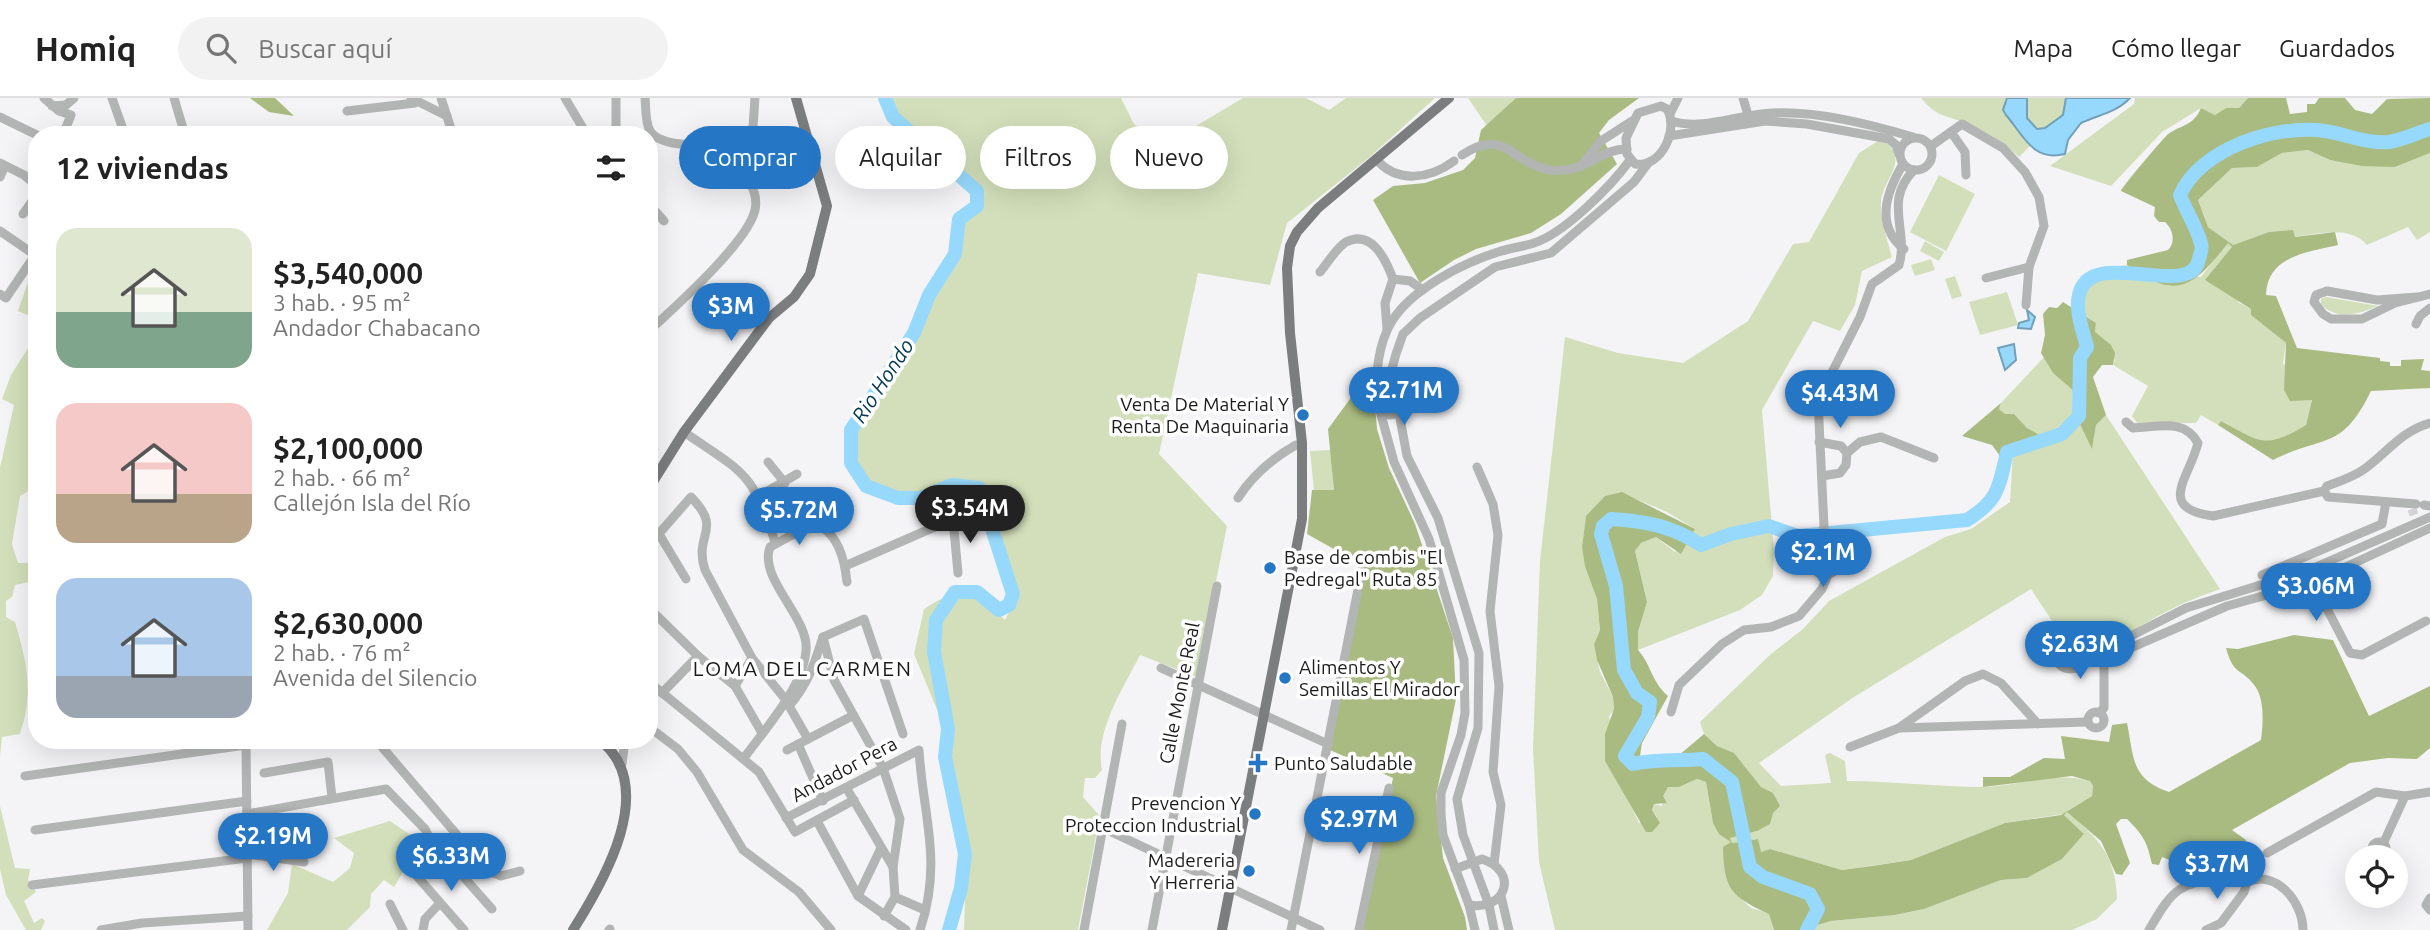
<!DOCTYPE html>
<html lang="es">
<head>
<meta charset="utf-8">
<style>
  :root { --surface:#fff; --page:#f2f2f2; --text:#222; --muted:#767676; --line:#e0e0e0; --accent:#2577c5 }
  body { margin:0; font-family:Ubuntu,sans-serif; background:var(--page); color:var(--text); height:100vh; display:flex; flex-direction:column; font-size:26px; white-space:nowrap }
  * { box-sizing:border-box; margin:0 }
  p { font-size:23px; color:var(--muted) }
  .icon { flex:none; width:38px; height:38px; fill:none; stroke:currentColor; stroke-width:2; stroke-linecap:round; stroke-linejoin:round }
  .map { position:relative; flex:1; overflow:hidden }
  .side { position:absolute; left:28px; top:28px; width:630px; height:623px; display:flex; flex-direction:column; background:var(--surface); border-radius:28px; box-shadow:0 7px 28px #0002 }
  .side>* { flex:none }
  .hud { position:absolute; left:679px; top:28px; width:665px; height:63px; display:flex; gap:14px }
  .fabs { position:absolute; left:2345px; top:747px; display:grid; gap:14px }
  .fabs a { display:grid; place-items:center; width:63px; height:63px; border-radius:50%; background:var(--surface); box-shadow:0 7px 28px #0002; font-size:35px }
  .price { position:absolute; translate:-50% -60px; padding:0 16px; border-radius:24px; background:var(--accent); color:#fff; font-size:23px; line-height:46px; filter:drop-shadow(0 2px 4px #0008) }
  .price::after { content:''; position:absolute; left:50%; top:42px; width:21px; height:16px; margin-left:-10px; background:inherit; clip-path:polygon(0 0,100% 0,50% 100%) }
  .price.current { background:#222; color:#fff }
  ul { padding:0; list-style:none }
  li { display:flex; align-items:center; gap:21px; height:175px; padding:0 28px }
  li span { display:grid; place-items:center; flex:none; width:196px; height:140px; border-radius:21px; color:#555 }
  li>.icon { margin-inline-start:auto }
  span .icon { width:84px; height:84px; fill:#fffc; stroke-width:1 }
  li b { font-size:30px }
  h2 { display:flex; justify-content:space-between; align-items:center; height:84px; padding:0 28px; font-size:30px }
  .chip { padding:0 24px; border-radius:32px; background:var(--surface); box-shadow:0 7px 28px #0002; font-size:24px; line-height:63px }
  .chip.current { background:var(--accent); color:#fff }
  header { display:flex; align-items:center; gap:42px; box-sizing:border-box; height:98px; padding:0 35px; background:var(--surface); border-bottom:2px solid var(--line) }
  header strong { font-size:33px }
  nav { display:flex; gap:38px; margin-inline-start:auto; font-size:24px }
  .search { width:490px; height:63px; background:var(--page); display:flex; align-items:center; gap:18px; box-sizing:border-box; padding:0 24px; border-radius:38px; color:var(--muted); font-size:26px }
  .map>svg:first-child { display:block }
</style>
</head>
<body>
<header>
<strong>Homiq</strong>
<div class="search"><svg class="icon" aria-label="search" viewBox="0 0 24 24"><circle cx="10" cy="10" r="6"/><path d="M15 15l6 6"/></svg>Buscar aquí</div>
<nav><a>Mapa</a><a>Cómo llegar</a><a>Guardados</a></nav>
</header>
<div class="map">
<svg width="2430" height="832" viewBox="0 0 2430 832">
  <rect width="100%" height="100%" fill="#f4f4f7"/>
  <g fill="#d3dfba">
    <path d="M890,0H1121L1134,26L1166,46L1243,0H1306L1329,12L1346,0H1435L1370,59L1287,125L1270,187L1198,175L1159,356L1227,428L1197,579L1140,557C1123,591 1094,634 1102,672L1095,680H1085L1083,699L1105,724L1096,738L1078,832H964L967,745L943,626L914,556L924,511C961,486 973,496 1005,522L1018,496L983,386L951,382L920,395L898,396L869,385L855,364V334L918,237L933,199L959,158L964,124L981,110V92L896,17Z"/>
    <path d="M1468,0H1516L1487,28Z"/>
    <path d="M1921,0H2007L2003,12L2006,17L2031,47L2019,59C2004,45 1983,31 1963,24C1942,16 1937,19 1921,0Z"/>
    <path d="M2027,0H2066L2064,18L2045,30L2036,31L2027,21Z"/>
    <path d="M2135,0H2248L2239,10H2226L2215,17L2201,10L2162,34L2111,88L2050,68L2134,6Z"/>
    <path d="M1878,43L1886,44C1909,65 1883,80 1881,104C1880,122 1887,141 1892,159L1862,173L1855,207L1840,233L1813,223L1762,312L1774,452L1773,478L1762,497L1740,512L1638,552V534L1647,504L1635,453L1641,445L1656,439L1675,454L1695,431L1667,414L1622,395L1586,418L1582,449L1597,501L1600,532L1594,546L1600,574L1613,599L1614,612L1609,618L1626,697L1639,725L1657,719L1652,712L1654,706L1662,708L1663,693L1668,689H1679L1697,681L1706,684L1713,725L1729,740L1757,733L1761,689L1704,636L1700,624L1771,556L1803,531L1829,503L1945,439L1971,431L2010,404L2013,354L2040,347L2069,323L2041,339L2027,330L2014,316H2005L1999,311L2001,305L2044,259L2053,275L2083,301L2085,313L2079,321L2092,350L2096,327L2106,317L2220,491C2201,498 2182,505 2164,515C2143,525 2123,542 2099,545C2084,546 2077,531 2058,532L2031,491L1854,599L1759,665L1781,688L1831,685L1825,657L1830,655L1845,663L1847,683C1893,683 1938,689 1983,689C2019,688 2054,673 2090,683L2093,688L2092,698L2067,713C2098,741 2116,757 2117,801L2097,821L2072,832H1801L1831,823L1895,817L1924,811L2001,782L2027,780L2062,761L2084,736L2063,716L2005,725L1911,762L1842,772L1770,751L1760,755L1758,741L1731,745L1738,798L1751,810L1769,815L1774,832H1555L1539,764L1533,650L1540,463L1565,239L1618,255L1683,265L1748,223L1793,146L1809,144L1859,55Z"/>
    <path d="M2308,52L2330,62L2395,69L2430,55V134L2417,142L2408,129L2367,147C2349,127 2319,136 2294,139L2293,133L2269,134L2233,147L2208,129L2198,102L2232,70L2257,69L2282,55Z"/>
    <path d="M1939,77L1975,96L1946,153L1910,134Z"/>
    <path d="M1925,143L1944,154L1939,163L1920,153Z"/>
    <path d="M2228,144L2232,149L2238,204L2251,211V217L2286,245L2283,265L2312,302L2306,327C2263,353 2263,345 2221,323L2218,327L2201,317L2196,325L2138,326L2132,318L2148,288L2113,267L2115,262L2095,234L2096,225L2085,218L2082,181L2104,170L2127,167L2138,175L2201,179Z"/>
    <path d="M37,158V221L18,213Z"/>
    <path d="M1931,161L1935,172L1915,178L1911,167Z"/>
    <path d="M1955,178L1962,198L1952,201L1945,181Z"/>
    <path d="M2007,194L2018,227L1980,237L1969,204Z"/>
    <path d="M2326,199L2378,208C2359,216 2337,223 2321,206V201Z"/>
    <path d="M37,236V333L33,359L37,388L20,398L12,446L18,465H32L29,484L15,487L12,499L6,503V519L15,524C27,565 34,594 20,636L2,639L0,659V370L14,307L2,301L11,277Z"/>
    <circle cx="1390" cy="303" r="11"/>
    <path d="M1331,352L1334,392L1314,393L1310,353Z"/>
    <circle cx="1825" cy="464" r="10"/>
    <path d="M0,708L15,770L30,771L28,782L36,794L24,803L34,825L42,820L45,823L41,832H26L6,797L0,771Z"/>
    <path d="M390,723L415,740L403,774L394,789L384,782L371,796L370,809L347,832H267L288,795L292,766L333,784L350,770L354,755L334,740Z"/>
  </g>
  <g fill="#a9bb80">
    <path d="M250,0H275L294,18L269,14Z"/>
    <path d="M1516,0H1639L1609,22L1599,35L1617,66L1561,116L1531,135L1476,151L1454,162L1420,185L1373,102L1393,88L1425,85L1463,72L1475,60L1481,32Z"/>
    <path d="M2248,0H2286L2290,16L2307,14V6H2315L2319,0H2345L2355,12L2372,16L2387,1L2430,0V55L2395,69L2362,68L2330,62L2308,52L2282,55L2257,69L2232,70L2198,102L2208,129L2233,147L2269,134L2293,132L2295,139L2335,134L2338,147C2308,154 2267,158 2266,197L2276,198L2297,250L2380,260V263L2390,264V268H2401V262L2424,261L2421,272L2430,273V290L2371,293C2341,354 2325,336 2273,362L2218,327L2221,323C2261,344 2264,352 2306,327L2312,302L2290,303L2284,292L2286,245L2251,217V211L2205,182L2232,149L2228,145C2194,188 2178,204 2127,167V162L2168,152C2176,144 2173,131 2165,124H2159L2154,118L2155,109L2121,93C2122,89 2162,42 2167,37C2181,26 2193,29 2201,10L2215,17L2226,10H2239Z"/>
    <path d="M2063,204L2096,225L2095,234L2111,247L2115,255L2113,267H2102L2093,279L2106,317L2096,327L2092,351L2079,324L2085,313L2083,301L2053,275L2041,255L2045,237L2043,216L2049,209L2057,210Z"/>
    <path d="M1372,271L1377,331L1389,370L1415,426L1453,540L1456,601L1436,698L1443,760L1465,819L1467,832H1362L1393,680L1330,652L1366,469L1307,436L1312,392H1334L1328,331Z"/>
    <path d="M2001,305L1999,311L2005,316H2014L2027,330L2041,338L2070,324L2040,347L2000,358L1992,347L1962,338Z"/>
    <path d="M1622,394L1695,431L1681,456L1656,439L1641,445L1635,453L1647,504L1638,534V552C1651,566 1651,583 1668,598L1642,645L1640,658L1671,664L1704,636L1717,648L1734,655L1761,689L1773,695L1780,708L1773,715L1770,726L1757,733L1730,740L1732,745L1758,741L1761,754L1770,751L1842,772L1872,768L1911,762L2005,725L2061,717L2092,698L2093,688L2090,683L2072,678L1983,689V679H2010L2044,660L2065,661L2061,638L2109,644L2112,627L2127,625C2134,660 2131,681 2169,694L2261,642C2263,626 2265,602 2255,588C2241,569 2234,579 2226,550L2238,551L2294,537L2333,542L2369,618L2430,588V650L2417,661L2388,660L2350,665L2232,732L2246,742L2240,760L2202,775L2162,759L2159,767L2152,766C2147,744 2144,738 2127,721H2121L2116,726L2130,765L2122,777L2116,776L2101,743L2067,714L2064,717L2084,736L2062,761L2027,780L2001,782L1924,811L1895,817L1831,823L1801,832H1774L1769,816C1730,798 1724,791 1723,749L1731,744L1719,736L1713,725L1706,684L1697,681L1679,689H1668L1663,698L1667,705L1654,706L1652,712L1660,725L1652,734H1646L1605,663V636L1614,611L1613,599L1597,562L1594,546L1600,532L1597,501L1585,468L1582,449L1586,418L1605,398Z"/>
  </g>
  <g fill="#97d9fc" stroke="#72a0b9" stroke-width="2">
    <path d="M2007,0H2027V20L2037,31L2045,30L2063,17L2066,0H2130C2116,15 2098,17 2081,25L2068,42L2065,56C2033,64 2024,38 2006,17L2003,12Z"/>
    <path d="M2027,212L2035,219L2031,231L2018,230L2019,225L2029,222Z"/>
    <path d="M2014,246L2016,262L2005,272L1998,250Z"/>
  </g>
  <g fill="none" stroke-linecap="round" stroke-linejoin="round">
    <g stroke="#97d9fc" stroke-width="14">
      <path d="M885,0L893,19L977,93V108L959,121L955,156L929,197L914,235L851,332V365L866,388L898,400H921L952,387L979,390L1013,496L1009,507L999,512L977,494H955L936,522L934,554L948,631L945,659L965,756L961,790L949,832"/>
      <path d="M1807,832L1818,811L1810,796L1763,779L1750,769L1732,684L1703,661C1679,663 1656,661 1633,666L1625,658L1648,619L1650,604L1637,595L1624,572L1616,488L1601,436L1603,428L1611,421C1645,423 1672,428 1701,447L1731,436L1769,428L1798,438L1967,422C1999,402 1999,389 2007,354L2062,336L2079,318L2080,260L2087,249C2083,233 2075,213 2079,197C2090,146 2192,204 2199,161C2200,157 2203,150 2201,146C2199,134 2185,111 2180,97C2201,50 2276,26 2325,33C2345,36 2368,46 2389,44C2402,42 2417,35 2430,31"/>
    </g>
    <path stroke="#d3d3d6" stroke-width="9" stroke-dasharray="9 4.5" stroke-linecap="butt" d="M2412,411L2414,417"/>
    <g stroke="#b3b4b4" stroke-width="9">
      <path d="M44,0L59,13L71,17L63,37"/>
      <path d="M112,0L125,37"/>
      <path d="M174,0L185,37"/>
      <path d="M411,0L447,18"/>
      <path d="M441,0L453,37"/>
      <path d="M565,0L587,37"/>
      <path d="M616,0V37"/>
      <path d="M645,0C646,10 645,24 650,33C663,53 719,46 741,45"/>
      <path d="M1743,0L1748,17"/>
      <path d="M52,8L66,7L74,0"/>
      <path d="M1661,8L1667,11C1679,31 1662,70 1635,66L1627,56L1626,40L1638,15Z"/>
      <path d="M347,13L415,5"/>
      <path d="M1670,16L1678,0"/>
      <path d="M0,19L37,37"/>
      <path d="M1671,23C1705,33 1737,16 1773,15C1818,13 1869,26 1913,39"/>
      <path d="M1951,34L1965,54L1966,77"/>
      <path d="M493,37L496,34"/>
      <path d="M1669,38L1765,23L1807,26L1889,41L1896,47L1899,56"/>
      <circle cx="1916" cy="56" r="16"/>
      <path d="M741,45L753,29L755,0"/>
      <path d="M721,46L728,59L743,71"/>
      <path d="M1931,48L1962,26L2003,50L2025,74L2039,99L2044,128L2029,169L2026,207"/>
      <path d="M1462,57C1506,28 1512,66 1550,72C1584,77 1601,50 1627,51"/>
      <path d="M1376,61C1397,86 1430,81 1454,63"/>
      <path d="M0,65L24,77L37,88"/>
      <path d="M1903,66C1887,93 1874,127 1904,151"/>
      <path d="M1580,69L1601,43L1632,23"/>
      <path d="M0,79L5,68"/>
      <path d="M649,106L664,123"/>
      <path d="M23,116L37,96"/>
      <path d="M0,133L35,157L6,200L0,196"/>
      <path d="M1320,174C1327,166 1337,149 1346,144C1372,131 1386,162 1393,181L1385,205L1387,231"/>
      <path d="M1986,180L2029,169"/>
      <path d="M1393,181L1410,183L1423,192"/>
      <path d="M2417,199L2377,202L2327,193L2316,197L2314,204L2323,216L2331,221H2362L2395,205L2430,196"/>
      <path d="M2416,226L2420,218L2430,210"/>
      <path d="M649,233C675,209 748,144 755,112C759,94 747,83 743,67C741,60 741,52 741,45"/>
      <circle cx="1390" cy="303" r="14"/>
      <path d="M1395,290L1391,274L1396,256L1403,236L1420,220L1495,169L1551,155L1634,84L1649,64"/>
      <path d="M1376,301C1376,275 1378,246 1392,223C1412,191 1463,165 1498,154C1510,150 1522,149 1534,145C1565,135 1611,88 1630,62"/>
      <path d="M1380,313L1394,364L1429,441L1464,562L1465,615L1461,637L1441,695V716L1443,737L1469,807L1475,832"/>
      <path d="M1399,315L1407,358L1438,420L1479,555L1478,630L1457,701L1463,737L1489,807L1494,832"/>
      <path d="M2126,324L2133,330C2159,329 2184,320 2198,345C2189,381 2156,410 2213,418L2324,393L2327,388C2340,383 2351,380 2363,372C2386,356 2401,333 2430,325"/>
      <path d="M684,334C742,374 753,373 775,444"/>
      <path d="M1819,344L1841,348L1847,355"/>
      <path d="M768,364L785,385"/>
      <path d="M1477,369L1493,406L1498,437L1490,513L1499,588L1493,674L1501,707L1494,766"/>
      <path d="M1822,378L1840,375L1846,367L1847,355L1860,344L1881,339L1934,360"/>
      <path d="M2324,393L2328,399L2416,406"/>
      <path d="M759,398L797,376"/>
      <path d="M1238,400C1252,378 1273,360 1296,347"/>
      <path d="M2424,407L2430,408"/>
      <path d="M659,436L686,481"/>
      <path d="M649,447L691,399C724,433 693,435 705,472L752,560L785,601L808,641"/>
      <path d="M1825,450L1818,302L1860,219L1872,186L1899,167C1909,132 1883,103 1914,72"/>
      <circle cx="1825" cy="464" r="13"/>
      <path d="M845,468L953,421L958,475"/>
      <path d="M2262,477L2382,426L2386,404"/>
      <path d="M2313,484L2350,555L2362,557L2426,523"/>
      <path d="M649,510L698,558L735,588L762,635"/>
      <path d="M823,539L834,582L883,670L900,721L893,769L895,799L884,818"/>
      <path d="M823,539L864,521L903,636"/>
      <circle cx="2070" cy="556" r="15"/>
      <path d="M2084,553L2117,545L2186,510L2309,472L2430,419"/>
      <path d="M36,563H37"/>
      <path d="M2080,567L2121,554L2227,508L2313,484L2430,430"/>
      <path d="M1161,570L1328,646"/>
      <path d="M649,584L759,674L795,734L854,702"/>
      <path d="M735,588L752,560"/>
      <path d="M662,595L698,558"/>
      <path d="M789,608C808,586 814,567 823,539"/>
      <circle cx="2096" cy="622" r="8"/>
      <path d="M1671,614L1679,587L1722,546L1744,532L1771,529L1799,518L1822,491L1828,477"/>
      <path d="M2099,615L2104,610V560"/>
      <path d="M34,618H37"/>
      <path d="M649,629L678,651L697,674L743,752L799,794L831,832"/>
      <path d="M1900,630L2087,624"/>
      <path d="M376,642L487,772L501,778L520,773"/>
      <path d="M246,644L248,832"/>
      <path d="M798,646L823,703"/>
      <path d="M1850,649L1899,630L1965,583L1983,576L2001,585L2038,626"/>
      <path d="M787,652L852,618"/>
      <path d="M744,660C765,631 803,589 806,553C810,520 758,481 770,449L803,431L823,430C840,441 845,465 847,484"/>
      <path d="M622,666L625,642"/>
      <path d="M264,675L328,664L332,700"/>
      <path d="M25,678L246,647"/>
      <path d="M847,691L893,769"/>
      <path d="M247,716L386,691L425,731L430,741L415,763L416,777L464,832"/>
      <path d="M786,720L919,652C923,719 943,763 920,832"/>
      <path d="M817,723L858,798L906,832"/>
      <path d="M1105,731L1320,832"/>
      <path d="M35,732L247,703"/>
      <path d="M430,741L492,811"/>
      <circle cx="2379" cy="751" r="7"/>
      <path d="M2383,746L2405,698"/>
      <path d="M2267,755L2376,694L2405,698L2430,694"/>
      <path d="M247,756L304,764"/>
      <path d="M1455,771L1482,761C1519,773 1507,813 1469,807"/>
      <path d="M32,787L247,760"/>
      <path d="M858,798L881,750"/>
      <path d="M1501,798L1509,832"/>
      <path d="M895,799L925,812"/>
      <path d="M2430,800L2426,807L2430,812"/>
      <path d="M390,806L403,832"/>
      <path d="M101,832L142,825L248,818"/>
      <path d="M423,832L425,821L440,805"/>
      <path d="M609,832L610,831"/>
      <path d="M1084,832L1122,626"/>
      <path d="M1152,832L1217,488"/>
      <path d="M1291,832L1362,471"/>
      <path d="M1359,832L1389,690"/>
      <path d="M2149,832C2176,785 2180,787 2232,777L2247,784"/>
      <path d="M2206,832L2221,825L2244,794L2247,784C2276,771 2303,804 2303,832"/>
    </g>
    <g stroke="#7c7d7f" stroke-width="10">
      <path d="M649,390L684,334L769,220L794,199L810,176L827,108L796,0"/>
      <path d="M573,832C604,783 659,689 600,642"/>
      <path d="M1222,832L1302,421V345L1290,235L1287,170L1290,148L1297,134L1318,110L1449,0"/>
    </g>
  </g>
  <g fill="#2577c5" stroke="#fff" stroke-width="2.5">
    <circle cx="1303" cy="317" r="7"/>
    <circle cx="1270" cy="470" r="7"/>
    <circle cx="1285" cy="580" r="7"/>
    <path d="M1254.5 654.5h7v7h7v7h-7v7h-7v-7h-7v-7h7z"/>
    <circle cx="1255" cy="716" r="7"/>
    <circle cx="1249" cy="773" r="7"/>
  </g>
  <g text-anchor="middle" stroke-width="7" stroke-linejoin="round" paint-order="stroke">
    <g font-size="19" fill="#1b1b1c" stroke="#fff" text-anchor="end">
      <text x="1289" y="313">Venta De Material Y<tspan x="1289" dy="22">Renta De Maquinaria</tspan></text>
      <text x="1284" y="466" text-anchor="start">Base de combis "El<tspan x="1284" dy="22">Pedregal" Ruta 85</tspan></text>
      <text x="1299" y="576" text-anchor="start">Alimentos Y<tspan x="1299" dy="22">Semillas El Mirador</tspan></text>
      <text x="1274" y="672" text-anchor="start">Punto Saludable</text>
      <text x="1241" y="712">Prevencion Y<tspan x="1241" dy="22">Proteccion Industrial</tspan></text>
      <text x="1235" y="769">Madereria<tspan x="1235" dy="22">Y Herreria</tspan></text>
    </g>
    <g font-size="19" fill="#1b1b1c" stroke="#fff">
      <text transform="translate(1179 595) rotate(-79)" y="7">Calle Monte Real</text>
      <text transform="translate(844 671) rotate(-28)" y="7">Andador Pera</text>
    </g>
    <g font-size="21" font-style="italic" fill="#003b51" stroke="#fff">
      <text transform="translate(883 283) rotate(-57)" y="7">Rio Hondo</text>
    </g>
    <g font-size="21" letter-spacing="2" fill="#1b1b1c" stroke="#fff">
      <text x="803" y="578">LOMA DEL CARMEN</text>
    </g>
  </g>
</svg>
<div class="fabs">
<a><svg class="icon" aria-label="locate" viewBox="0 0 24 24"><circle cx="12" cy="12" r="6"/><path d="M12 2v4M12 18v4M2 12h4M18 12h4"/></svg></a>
</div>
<b class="price" style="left:731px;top:245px">$3M</b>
<b class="price" style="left:1404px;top:329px">$2.71M</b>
<b class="price" style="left:1840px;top:332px">$4.43M</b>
<b class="price current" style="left:970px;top:447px">$3.54M</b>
<b class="price" style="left:799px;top:449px">$5.72M</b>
<b class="price" style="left:1823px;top:491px">$2.1M</b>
<b class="price" style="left:2316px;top:525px">$3.06M</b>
<b class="price" style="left:2080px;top:583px">$2.63M</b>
<b class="price" style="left:1359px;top:758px">$2.97M</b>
<b class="price" style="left:273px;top:775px">$2.19M</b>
<b class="price" style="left:451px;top:795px">$6.33M</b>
<b class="price" style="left:2217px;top:803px">$3.7M</b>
<div class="hud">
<a class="chip current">Comprar</a>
<a class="chip">Alquilar</a>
<a class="chip">Filtros</a>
<a class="chip">Nuevo</a>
</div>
<section class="side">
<h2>12 viviendas<svg class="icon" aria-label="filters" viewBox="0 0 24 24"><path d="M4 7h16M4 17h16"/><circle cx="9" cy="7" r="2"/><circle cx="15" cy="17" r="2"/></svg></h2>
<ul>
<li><span style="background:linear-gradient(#dfe7d0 60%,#7fa58c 0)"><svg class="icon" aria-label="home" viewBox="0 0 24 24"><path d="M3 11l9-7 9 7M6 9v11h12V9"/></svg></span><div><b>$3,540,000</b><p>3 hab. · 95 m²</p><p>Andador Chabacano</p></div></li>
<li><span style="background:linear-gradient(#f6c9c9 65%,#b9a48a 0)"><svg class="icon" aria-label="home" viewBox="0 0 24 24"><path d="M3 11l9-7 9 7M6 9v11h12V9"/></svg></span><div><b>$2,100,000</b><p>2 hab. · 66 m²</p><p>Callejón Isla del Río</p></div></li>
<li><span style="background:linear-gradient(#a9c7e8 70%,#9aa5b1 0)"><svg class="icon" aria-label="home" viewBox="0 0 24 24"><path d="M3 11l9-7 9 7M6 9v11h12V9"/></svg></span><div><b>$2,630,000</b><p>2 hab. · 76 m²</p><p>Avenida del Silencio</p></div></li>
</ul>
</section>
</div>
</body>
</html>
